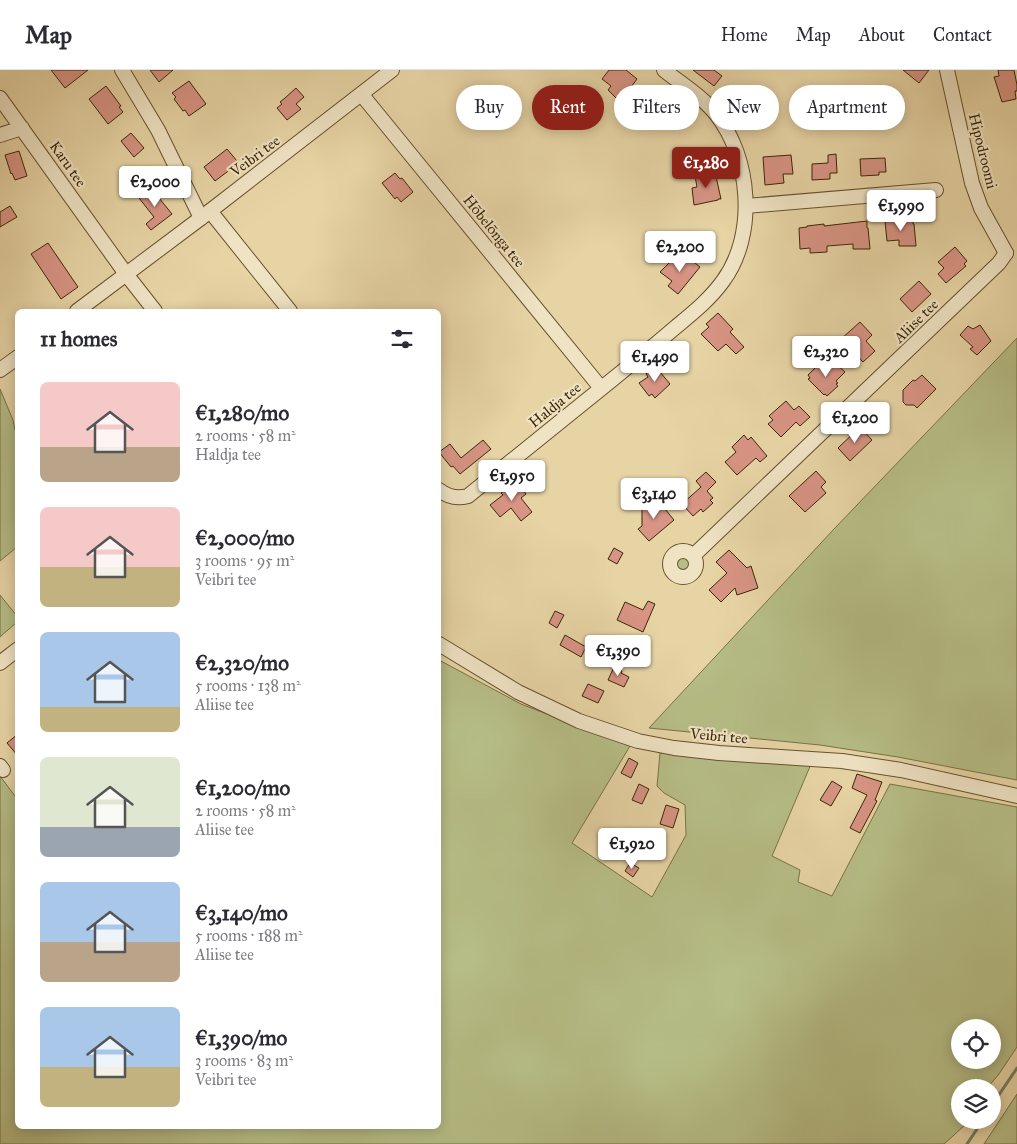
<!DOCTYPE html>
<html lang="en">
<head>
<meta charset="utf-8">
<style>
  :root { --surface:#fff; --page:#f2f2f3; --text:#2b2b33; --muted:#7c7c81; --line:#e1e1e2; --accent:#8f2418 }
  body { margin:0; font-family:"IM FELL Great Primer",serif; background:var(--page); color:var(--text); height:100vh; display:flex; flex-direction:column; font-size:19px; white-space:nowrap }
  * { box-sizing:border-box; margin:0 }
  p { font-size:16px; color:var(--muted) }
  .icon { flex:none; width:28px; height:28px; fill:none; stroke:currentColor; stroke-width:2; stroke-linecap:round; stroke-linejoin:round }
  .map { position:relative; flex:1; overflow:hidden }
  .panel { position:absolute; left:15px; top:239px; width:426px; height:820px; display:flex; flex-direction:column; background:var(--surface); border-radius:8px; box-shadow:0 2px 12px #0003 }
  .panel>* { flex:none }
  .top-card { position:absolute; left:456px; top:15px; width:475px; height:45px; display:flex; gap:10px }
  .buttons { position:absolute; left:951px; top:949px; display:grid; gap:10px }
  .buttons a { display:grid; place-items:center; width:50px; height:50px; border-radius:50%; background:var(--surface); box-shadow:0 2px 12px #0003; font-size:25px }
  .price { position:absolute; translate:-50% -42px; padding:0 11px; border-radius:5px; background:#fff; color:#222; font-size:16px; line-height:32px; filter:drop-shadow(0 1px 2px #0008) }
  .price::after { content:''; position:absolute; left:50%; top:30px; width:15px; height:11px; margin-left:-8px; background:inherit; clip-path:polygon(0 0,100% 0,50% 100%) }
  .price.active { background:var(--accent); color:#fff }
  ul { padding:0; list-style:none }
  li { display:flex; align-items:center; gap:15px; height:125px; padding:0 25px }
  li span { display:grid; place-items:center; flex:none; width:140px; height:100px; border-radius:8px; color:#555 }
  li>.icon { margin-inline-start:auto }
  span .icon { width:60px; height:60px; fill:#fffc; stroke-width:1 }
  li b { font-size:21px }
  h2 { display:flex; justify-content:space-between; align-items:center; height:60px; padding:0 25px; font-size:21px }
  .tag { padding:0 18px; border-radius:22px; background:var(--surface); box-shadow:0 2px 12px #0003; font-size:18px; line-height:45px }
  .tag.active { background:var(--accent); color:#fff }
  header { display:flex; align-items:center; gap:30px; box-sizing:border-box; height:70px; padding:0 25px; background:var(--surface); border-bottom:1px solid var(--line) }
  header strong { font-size:24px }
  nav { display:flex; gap:28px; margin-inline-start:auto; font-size:18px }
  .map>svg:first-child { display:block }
</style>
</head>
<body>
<header>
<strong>Map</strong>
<nav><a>Home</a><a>Map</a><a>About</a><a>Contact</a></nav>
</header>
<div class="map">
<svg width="1017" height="1074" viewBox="0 0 1017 1074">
  <rect width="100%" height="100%" fill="#e7d4a5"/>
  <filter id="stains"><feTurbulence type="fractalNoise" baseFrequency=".004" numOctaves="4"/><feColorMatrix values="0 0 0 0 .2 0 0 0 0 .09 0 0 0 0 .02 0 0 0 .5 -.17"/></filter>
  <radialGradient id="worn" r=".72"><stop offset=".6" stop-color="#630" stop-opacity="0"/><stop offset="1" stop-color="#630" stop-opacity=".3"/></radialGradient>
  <g fill="#b6bd86" stroke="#797246" fill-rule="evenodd">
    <path d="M1017,268V710L898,687L820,675L649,658L834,459Z"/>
    <path d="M0,319L13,350L17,369V477L0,491Z"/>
    <circle cx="683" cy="494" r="11"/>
    <path d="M0,525L17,546V552L0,567Z"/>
    <path d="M439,590L521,634L630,676L572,773L652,827L686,765L685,735L664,723L657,716L660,683L811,694L772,786L800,800L798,812L832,826L890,714L1017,737V977L999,1004L988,1017L960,1018V1050H967L964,1056L944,1074H0V706L18,730V1056H439ZM960,958H992V990H960Z"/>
    <path d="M1017,1024V1074H984Z"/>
  </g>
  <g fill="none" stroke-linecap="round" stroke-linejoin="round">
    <g stroke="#737e64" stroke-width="3">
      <path d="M992,1035L1017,998"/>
      <path d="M967,1074L983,1050"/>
    </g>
  </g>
  <g fill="#d89484" stroke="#3c2705">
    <path d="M51,0H88L65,18Z"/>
    <path d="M150,0H173L159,12Z"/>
    <path d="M609,0H626L637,9L620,32L608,20L611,16L602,9Z"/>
    <path d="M693,0H714L722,6L714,16Z"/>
    <path d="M903,0H929L919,13Z"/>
    <path d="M998,0H1014L1017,15V21H1015L1016,29L1002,32L994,7L999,6Z"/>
    <path d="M189,11L206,34L189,46L185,40L183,41L174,29L176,27L172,23Z"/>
    <path d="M106,16L121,36L119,37L123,42L108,54L89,29Z"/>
    <path d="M296,18L304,27L296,34L301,39L287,50L277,38L282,34L280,32L285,28Z"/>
    <path d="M745,21L759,42L748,49L745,44L741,46L731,30Z"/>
    <path d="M131,63L144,78L134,87L121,71Z"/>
    <path d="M227,79L237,91L233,94L235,96L215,111L204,97Z"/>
    <path d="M19,81L27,106L15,110L12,103L11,104L5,85Z"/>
    <path d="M836,84L837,103H830V109L812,110V94L828,93V85Z"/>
    <path d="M791,85L793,104H783L784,113L765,115L763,87Z"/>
    <path d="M885,88L886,102H879V105L861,106L860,89Z"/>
    <path d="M715,102L721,129H718V130L694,135L692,118L697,117L695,106Z"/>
    <path d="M395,103L400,109L402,108L413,122L401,132L397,127L395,129L382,113Z"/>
    <path d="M151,118L172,144L151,160L146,154L154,147L139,128Z"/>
    <path d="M10,136L17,147L0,157V142Z"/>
    <path d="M913,148V154H914L916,176H899V170L887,171L885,151Z"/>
    <path d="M867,151V158H868L870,179H853V174L827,176V182L810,183V178L800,179L799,158L807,157V156L824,154V156Z"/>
    <path d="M48,173L78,217L61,229L31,184Z"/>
    <path d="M955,177L967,191L964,194L966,196L946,213L938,204L944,198L938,192Z"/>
    <path d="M684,184L700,197L678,224L668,216L672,211L660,202L672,190L676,193Z"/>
    <path d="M919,211L931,224L912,242L900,229Z"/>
    <path d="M718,243L733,259L730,262L744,277L736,284L726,274L718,281L701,264L709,257L706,254Z"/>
    <path d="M860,252L872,265L866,271L875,281L863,292L841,269Z"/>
    <path d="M980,255L991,271L977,285L970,279L973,277L960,265L968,256L973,259Z"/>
    <path d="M832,290L845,302L836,311L838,313L836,314L838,316L827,326L825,324L824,325L808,309L810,308L808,305L818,295L820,297L822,296L824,298Z"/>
    <path d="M655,296L670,314L655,328L652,324L649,326L639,313L648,307L646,304Z"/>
    <path d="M922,305L936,319L917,338L914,335H906L903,332V320L913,310L915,311Z"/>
    <path d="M786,331L794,340L799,336L810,347L800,356L796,352L781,367L768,354L773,350L769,346Z"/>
    <path d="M860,357L872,370L850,391L838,378Z"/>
    <path d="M744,365L748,370L751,367L767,386L760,392L756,388L737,405L725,392L736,382L732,377Z"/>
    <path d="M483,370L491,379L460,404L453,396L451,397L439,382L450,374L461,388Z"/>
    <path d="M816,401L826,412L821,417L826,423L805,442L789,426Z"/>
    <path d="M706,402L716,412L707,421L713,428L710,430L713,433L703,442L701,439L693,446L682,434L701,417L696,411Z"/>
    <path d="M516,411L526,424L521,428L532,442L521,451L511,438L500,447L490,435L503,425L501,423Z"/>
    <path d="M656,428L674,450L649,471L638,459L642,456V439Z"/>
    <path d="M614,478L623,483L617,494L608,489Z"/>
    <path d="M729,480L747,498L751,496L758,518L737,525L735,518L721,532L709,520L727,503L716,492Z"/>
    <path d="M648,531L655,534L643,562L617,550L625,532L643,540Z"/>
    <path d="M555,541L564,545L557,558L549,553Z"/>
    <path d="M565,565L586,577L581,587L560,575Z"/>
    <path d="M597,576L601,578L602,576L613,582V583L625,589L620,599L593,586Z"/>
    <path d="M614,597L622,601L621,603L629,607L624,617L608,610Z"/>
    <path d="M588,614L604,621L598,633L582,626Z"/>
    <path d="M18,664V686L7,673Z"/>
    <path d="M629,688L638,693L631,708L621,703Z"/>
    <path d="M857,704L882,712L875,730L877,731L860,763L850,758L867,725L852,718Z"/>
    <path d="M832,711L842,717L831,736L820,730Z"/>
    <path d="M639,714L649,719L642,734L632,730Z"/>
    <path d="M666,735L679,739L673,758L660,754Z"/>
    <path d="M630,793L639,798L633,807L625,801Z"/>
  </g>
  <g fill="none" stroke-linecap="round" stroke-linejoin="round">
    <g stroke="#67522d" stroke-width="16">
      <g id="minor">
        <path d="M122,0L158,60L201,148"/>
        <path d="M947,0L972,113L981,138L1006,183"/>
        <path d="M362,25L601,318"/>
        <path d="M0,28L126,204L155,241"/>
        <path d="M0,65L22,58"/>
        <path d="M746,136L936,120"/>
        <path d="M210,141L290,241"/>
        <path d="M77,241L201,148L392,0"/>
        <path d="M0,300L18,287"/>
        <path d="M439,420C448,427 457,429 468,426C517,387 564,348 613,309C634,292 656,274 677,256C694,242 710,229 723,211C757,165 751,88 716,44C703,27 680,13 664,0"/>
        <circle cx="683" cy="494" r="13"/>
        <path d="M694,485L999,193L1006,183"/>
        <path d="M439,574L518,622L579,651L638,671L674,678L719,683L842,691L901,700L1017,726"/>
        <path d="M0,593L18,579"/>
        <path d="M0,696L3,700"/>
      </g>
    </g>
    <use href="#minor" stroke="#efe3c4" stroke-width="14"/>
  </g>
  <g text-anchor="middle" stroke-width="4.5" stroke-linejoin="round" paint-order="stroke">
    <g font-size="15" fill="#3c2705" stroke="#efe3c4">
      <text transform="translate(983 81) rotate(76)" y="5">Hipodroomi</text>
      <text transform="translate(255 86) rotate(-37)" y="5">Veibri tee</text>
      <text transform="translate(68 94) rotate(55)" y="5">Karu tee</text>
      <text transform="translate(494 161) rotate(51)" y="5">Hõbelõnga tee</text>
      <text transform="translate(916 251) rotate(-44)" y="5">Aliise tee</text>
      <text transform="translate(555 335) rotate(-39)" y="5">Haldja tee</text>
      <text transform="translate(719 666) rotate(5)" y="5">Veibri tee</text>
    </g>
  </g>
  <rect width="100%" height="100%" filter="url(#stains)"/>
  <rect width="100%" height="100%" fill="url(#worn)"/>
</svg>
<div class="buttons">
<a><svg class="icon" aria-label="locate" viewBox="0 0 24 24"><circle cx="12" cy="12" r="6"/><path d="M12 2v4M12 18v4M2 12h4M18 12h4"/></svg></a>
<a><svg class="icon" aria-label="layers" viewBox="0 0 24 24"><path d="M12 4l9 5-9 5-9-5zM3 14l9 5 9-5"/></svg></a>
</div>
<b class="price active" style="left:706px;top:119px">€1,280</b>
<b class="price" style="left:155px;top:138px">€2,000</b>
<b class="price" style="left:901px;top:162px">€1,990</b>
<b class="price" style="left:680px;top:203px">€2,200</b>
<b class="price" style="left:826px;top:308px">€2,320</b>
<b class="price" style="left:655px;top:313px">€1,490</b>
<b class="price" style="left:855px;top:374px">€1,200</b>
<b class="price" style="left:512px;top:432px">€1,950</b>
<b class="price" style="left:654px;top:450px">€3,140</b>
<b class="price" style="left:618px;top:607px">€1,390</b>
<b class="price" style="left:632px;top:800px">€1,920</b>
<div class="top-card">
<a class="tag">Buy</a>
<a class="tag active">Rent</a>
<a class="tag">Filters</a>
<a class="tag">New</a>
<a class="tag">Apartment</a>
</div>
<section class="panel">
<h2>11 homes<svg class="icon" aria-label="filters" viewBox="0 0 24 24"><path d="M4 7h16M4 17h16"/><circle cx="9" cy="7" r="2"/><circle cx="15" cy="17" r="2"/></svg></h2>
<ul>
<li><span style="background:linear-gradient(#f6c9c9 65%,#b9a48a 0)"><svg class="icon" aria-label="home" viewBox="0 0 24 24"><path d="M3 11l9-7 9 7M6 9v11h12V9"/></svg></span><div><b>€1,280/mo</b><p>2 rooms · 58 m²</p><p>Haldja tee</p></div></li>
<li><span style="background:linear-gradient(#f6c9c9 60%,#c2b280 0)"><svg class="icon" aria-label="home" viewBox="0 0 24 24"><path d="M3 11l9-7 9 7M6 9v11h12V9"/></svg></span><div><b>€2,000/mo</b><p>3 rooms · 95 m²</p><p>Veibri tee</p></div></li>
<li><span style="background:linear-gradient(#a9c7e8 75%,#c2b280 0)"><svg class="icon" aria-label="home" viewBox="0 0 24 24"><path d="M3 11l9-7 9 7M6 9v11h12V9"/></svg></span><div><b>€2,320/mo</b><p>5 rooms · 138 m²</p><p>Aliise tee</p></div></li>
<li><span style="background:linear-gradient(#dfe7d0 70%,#9aa5b1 0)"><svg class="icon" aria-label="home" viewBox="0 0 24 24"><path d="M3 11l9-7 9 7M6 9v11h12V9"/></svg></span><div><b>€1,200/mo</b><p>2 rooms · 58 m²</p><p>Aliise tee</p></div></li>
<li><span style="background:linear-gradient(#a9c7e8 60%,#b9a48a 0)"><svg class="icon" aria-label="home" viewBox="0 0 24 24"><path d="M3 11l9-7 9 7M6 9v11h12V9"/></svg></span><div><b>€3,140/mo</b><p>5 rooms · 188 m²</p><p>Aliise tee</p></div></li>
<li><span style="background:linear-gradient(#a9c7e8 60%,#c2b280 0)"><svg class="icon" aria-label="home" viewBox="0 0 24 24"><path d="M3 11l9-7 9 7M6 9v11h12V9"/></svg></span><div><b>€1,390/mo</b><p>3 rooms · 83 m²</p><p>Veibri tee</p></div></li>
</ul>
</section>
</div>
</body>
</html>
